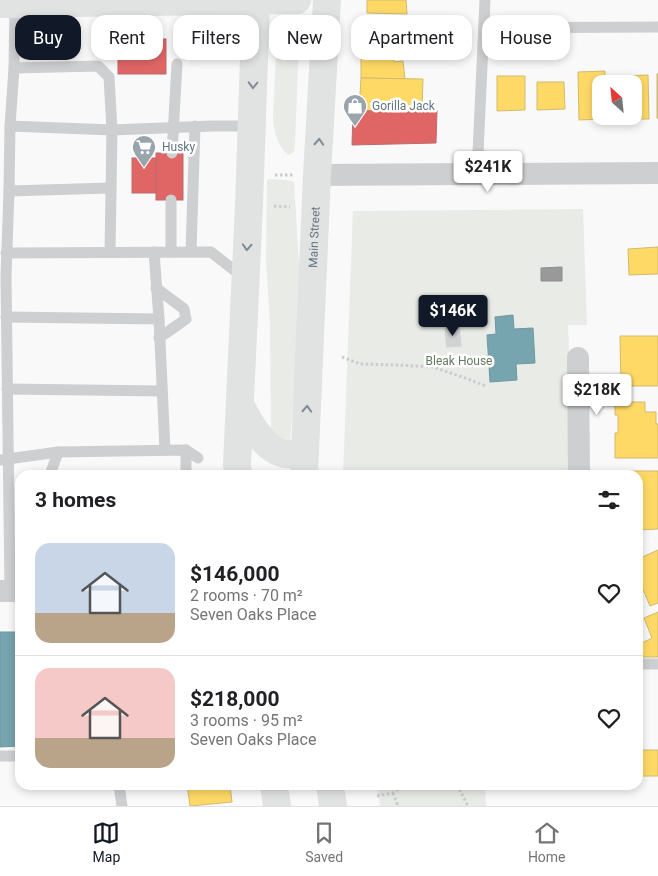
<!DOCTYPE html>
<html lang="en">
<head>
<meta charset="utf-8">
<style>
  :root { --surface:#fff; --page:#f2f2f2; --text:#202124; --muted:#757577; --line:#e0e0e0; --accent:#111827 }
  body { margin:0; font-family:Roboto,sans-serif; background:var(--page); color:var(--text); height:100vh; display:flex; flex-direction:column; font-size:19px; white-space:nowrap }
  * { box-sizing:border-box; margin:0 }
  p { font-size:16px; color:var(--muted) }
  .icon { flex:none; width:28px; height:28px; fill:none; stroke:currentColor; stroke-width:2; stroke-linecap:round; stroke-linejoin:round }
  .map { position:relative; flex:1; overflow:hidden }
  .drawer { position:absolute; left:15px; top:470px; width:628px; height:320px; display:flex; flex-direction:column; background:var(--surface); border-radius:15px; box-shadow:0 2px 8px #0003 }
  .drawer>* { flex:none }
  .top-card { position:absolute; left:15px; top:15px; width:629px; height:45px; display:flex; gap:10px }
  .needle { width:32px; rotate:333deg }
  .tools { position:absolute; left:592px; top:75px; display:grid; gap:10px }
  .tools a { display:grid; place-items:center; width:50px; height:50px; border-radius:10px; background:var(--surface); box-shadow:0 2px 8px #0003; font-size:25px }
  .price { position:absolute; translate:-50% -42px; padding:0 11px; border-radius:5px; background:#fff; color:#222; font-size:16px; line-height:32px; filter:drop-shadow(0 1px 2px #0008) }
  .price::after { content:''; position:absolute; left:50%; top:30px; width:15px; height:11px; margin-left:-8px; background:inherit; clip-path:polygon(0 0,100% 0,50% 100%) }
  .price.current { background:var(--accent); color:#fff }
  ul { padding:0; list-style:none }
  li { display:flex; align-items:center; gap:15px; height:125px; padding:0 20px }
  li+li { border-top:1px solid var(--line) }
  li span { display:grid; place-items:center; flex:none; width:140px; height:100px; border-radius:15px; color:#555 }
  li>.icon { margin-inline-start:auto }
  span .icon { width:60px; height:60px; fill:#fffc; stroke-width:1 }
  li b { font-size:21px }
  h2 { display:flex; justify-content:space-between; align-items:center; height:60px; padding:0 20px; font-size:21px }
  .tag { padding:0 18px; border-radius:15px; background:var(--surface); box-shadow:0 2px 8px #0003; font-size:18px; line-height:45px }
  .tag.current { background:var(--accent); color:#fff }
  .tab-bar { display:flex; justify-content:space-around; align-items:center; height:70px; border-top:1px solid var(--line); background:var(--surface); font-size:14px; color:var(--muted) }
  .tab-bar a { display:grid; justify-items:center; gap:2px }
  .tab-bar .current { color:var(--accent) }
  .map>svg:first-child { display:block }
</style>
</head>
<body>
<div class="map">
<svg width="658" height="806" viewBox="0 0 658 806">
  <rect width="100%" height="100%" fill="#f9f9f9"/>
  <g fill="#e8ebe6">
    <path d="M291,23C298,27 299,33 299,40L295,144L294,152L288,155C277,145 274,132 273,118L277,33L285,25Z"/>
    <path d="M271,179L286,180L294,182L299,265V297L293,408L290,444L271,432L270,325L266,260L267,180Z"/>
    <path d="M583,209L587,325H568L575,475H343L353,211Z"/>
    <path d="M377,785H485L486,806H380Z"/>
  </g>
  <g fill="#ffd966" stroke="#d1bb6f">
    <path d="M367,0H406L407,14L367,13Z"/>
    <path d="M391,37V58H364V38Z"/>
    <path d="M361,58H394V62L403,61L405,79L361,78Z"/>
    <path d="M605,71V84H601V116H606V119L579,120L578,72Z"/>
    <rect x="657" y="74" width="1" height="44"/>
    <path d="M648,75L649,119H632V116H634V84H622V76Z"/>
    <path d="M497,76H525V110L497,111Z"/>
    <path d="M361,78L423,79L422,110L359,111Z"/>
    <path d="M537,82H564L565,109L537,110Z"/>
    <path d="M658,247V274L629,275L628,249Z"/>
    <path d="M620,336H658V386H621Z"/>
    <path d="M615,402H645V412H656V424H658V458H615V433H618V415H615Z"/>
    <path d="M618,471H658V529L638,530V475H618Z"/>
    <path d="M658,550V603L650,606L638,578V559Z"/>
    <path d="M658,612V657H638V645L652,638L644,618Z"/>
    <rect x="638" y="750" width="20" height="26"/>
    <path d="M187,785H230L232,802L190,806Z"/>
  </g>
  <g fill="#e06666" stroke="#bb6b6f">
    <rect x="118" y="39" width="48" height="35"/>
    <path d="M437,110L436,143L352,145L353,111Z"/>
    <rect x="156" y="153" width="27" height="47"/>
    <rect x="132" y="158" width="24" height="35"/>
  </g>
  <g fill="#76a5af" stroke="#7197a2">
    <path d="M513,315L514,329L533,328L535,363L516,364L517,380L490,382L487,335L496,334L495,317Z"/>
    <path d="M0,632H20V746L0,747Z"/>
  </g>
  <path fill="#999" stroke="#898e92" d="M562,267V281H541V268Z"/>
  <path fill="#d0d2d3" stroke="#e8e8e8" d="M460,326L462,347L446,348L444,328Z"/>
  <g fill="none" stroke-linecap="round" stroke-linejoin="round">
    <g stroke="#cbcccd" stroke-width="3" stroke-dasharray="2.5 2.5" stroke-linecap="butt">
      <path d="M275,175H294"/>
      <path d="M274,206L290,207"/>
      <path d="M342,357L360,364L397,365L433,367L465,378L486,386"/>
      <path d="M457,785L468,806"/>
      <path d="M393,793L398,806"/>
      <path d="M377,796L393,793L403,785"/>
    </g>
    <g stroke="#cecfd0" stroke-width="11">
      <path d="M484,28L658,27"/>
      <path d="M14,68L98,66L109,77L112,130L110,252"/>
      <path d="M10,126L112,130L212,126H251"/>
      <path d="M172,153L177,64"/>
      <path d="M477,175L485,0"/>
      <path d="M9,191L110,188"/>
      <path d="M154,252L159,319"/>
      <path d="M171,252V200"/>
      <path d="M191,252L195,126"/>
      <path d="M6,253L211,252L244,278"/>
      <path d="M156,288L184,309L186,319L159,338"/>
      <path d="M6,317L159,319L165,450"/>
      <path d="M7,389L162,391"/>
      <path d="M186,450V475"/>
      <path d="M0,460L58,452L186,450L198,458"/>
      <path d="M50,475L58,452"/>
      <path d="M10,591L6,277L9,191L10,126L14,68L15,3"/>
      <path d="M638,664H658"/>
      <path d="M0,756H20"/>
      <path d="M119,785L122,806"/>
    </g>
    <g stroke="#cecfd0" stroke-width="22">
      <path d="M317,175L658,173"/>
      <path d="M578,358L579,475"/>
      <path d="M0,591H20"/>
    </g>
    <path stroke="#e1e2e2" stroke-width="28" d="M0,4L297,0"/>
    <g stroke="#e1e2e2" stroke-width="28">
      <path d="M240,404C249,423 268,458 294,454C298,454 302,451 305,450"/>
      <path d="M238,475L237,464L249,205L256,0"/>
      <path id="s1" d="M304,475L317,175L327,0"/>
      <path d="M274,785L277,806"/>
      <path d="M330,785L333,806"/>
    </g>
  </g>
  <defs><path id="oneway-chevron" d="M-2-3.5L2.5 0L-2 3.5" fill="none" stroke-width="1.6" stroke-linecap="round" stroke-linejoin="round" transform="scale(1.25)"/></defs>
  <g stroke="#7e8c96">
    <use href="#oneway-chevron" transform="translate(253 85) rotate(92)"/>
    <use href="#oneway-chevron" transform="translate(319 142) rotate(-87)"/>
    <use href="#oneway-chevron" transform="translate(247 247) rotate(93)"/>
    <use href="#oneway-chevron" transform="translate(307 409) rotate(-87)"/>
  </g>
  <defs>
    <g id="shop-pin" transform="scale(1.25)"><path d="M0 17L-7.5 6A9.5 9.5 0 1 1 7.5 6Z" fill="#99a4ac" stroke="#fff"/><path d="M-5-2.5h2.3a2.7 3.5 0 0 1 5.4 0H5L5.5 6h-11ZM-1.5-2.5h3a1.5 2.3 0 0 0-3 0Z" fill="#fff"/></g>
    <g id="supermarket-pin" transform="scale(1.25)"><path d="M0 17L-7.5 6A9.5 9.5 0 1 1 7.5 6Z" fill="#99a4ac" stroke="#fff"/><path d="M-6-5.5h2.5l.6 2H6L4.5 2H-2.5L-4.4-4H-6ZM-1.5 3.2a1.3 1.3 0 1 0 .1 0ZM3 3.2a1.3 1.3 0 1 0 .1 0Z" fill="#fff"/></g>
  </defs>
  <g fill-rule="evenodd">
    <use href="#shop-pin" x="355" y="106"/>
    <use href="#supermarket-pin" x="144" y="147"/>
  </g>
  <g text-anchor="middle" stroke-width="5" stroke-linejoin="round" paint-order="stroke">
    <g font-size="12" fill="#657683" stroke="#fff" text-anchor="start">
      <text x="372" y="110">Gorilla Jack</text>
      <text x="162" y="151">Husky</text>
    </g>
    <g font-size="12" fill="#657683" stroke="#fff">
      <text dy="4" stroke="none"><textPath href="#s1" startOffset="238">Main Street</textPath></text>
    </g>
    <g font-size="12" fill="#687a64" stroke="#fff">
      <text x="459" y="365">Bleak House</text>
    </g>
  </g>
</svg>
<div class="tools">
<a><svg class="needle" viewBox="-14 -14 28 28"><path d="M0-13l5 13h-10z" fill="#e53935"/><path d="M0 13l5-13h-10z" fill="#757577"/></svg></a>
</div>
<b class="price" style="left:488px;top:193px">$241K</b>
<b class="price current" style="left:453px;top:337px">$146K</b>
<b class="price" style="left:597px;top:416px">$218K</b>
<div class="top-card">
<a class="tag current">Buy</a>
<a class="tag">Rent</a>
<a class="tag">Filters</a>
<a class="tag">New</a>
<a class="tag">Apartment</a>
<a class="tag">House</a>
</div>
<section class="drawer">
<h2>3 homes<svg class="icon" aria-label="filters" viewBox="0 0 24 24"><path d="M4 7h16M4 17h16"/><circle cx="9" cy="7" r="2"/><circle cx="15" cy="17" r="2"/></svg></h2>
<ul>
<li><span style="background:linear-gradient(#c9d6e8 70%,#b9a48a 0)"><svg class="icon" aria-label="home" viewBox="0 0 24 24"><path d="M3 11l9-7 9 7M6 9v11h12V9"/></svg></span><div><b>$146,000</b><p>2 rooms · 70 m²</p><p>Seven Oaks Place</p></div><svg class="icon" aria-label="heart" viewBox="0 0 24 24"><path d="M12 20l-8-8c-3-5 5-10 8-4 3-6 11-1 8 4z"/></svg></li>
<li><span style="background:linear-gradient(#f6c9c9 70%,#b9a48a 0)"><svg class="icon" aria-label="home" viewBox="0 0 24 24"><path d="M3 11l9-7 9 7M6 9v11h12V9"/></svg></span><div><b>$218,000</b><p>3 rooms · 95 m²</p><p>Seven Oaks Place</p></div><svg class="icon" aria-label="heart" viewBox="0 0 24 24"><path d="M12 20l-8-8c-3-5 5-10 8-4 3-6 11-1 8 4z"/></svg></li>
</ul>
</section>
</div>
<nav class="tab-bar">
<a class="current"><svg class="icon" aria-label="map" viewBox="0 0 24 24"><path d="M3 6l6-2 6 2 6-2v14l-6 2-6-2-6 2zM9 4v14M15 6v14"/></svg>Map</a>
<a><svg class="icon" aria-label="saved" viewBox="0 0 24 24"><path d="M7 4h10v16l-5-4-5 4z"/></svg>Saved</a>
<a><svg class="icon" aria-label="home" viewBox="0 0 24 24"><path d="M3 11l9-7 9 7M6 9v11h12V9"/></svg>Home</a>
</nav>
</body>
</html>
